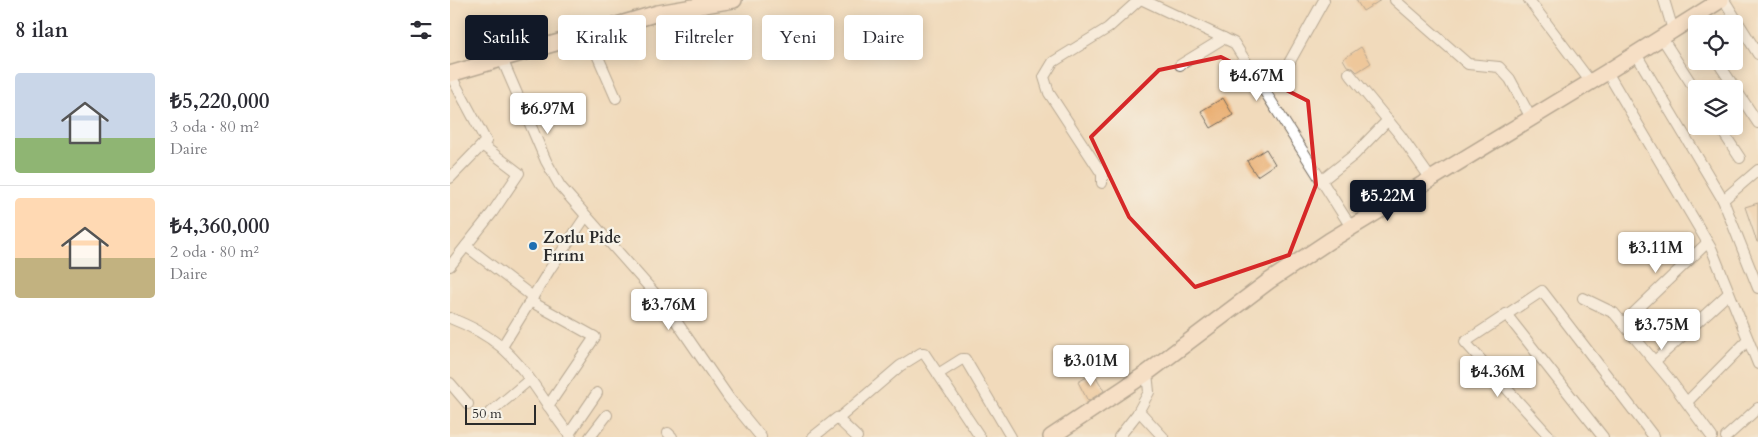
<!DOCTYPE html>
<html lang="tr">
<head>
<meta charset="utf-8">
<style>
  :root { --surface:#fff; --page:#f7f7f7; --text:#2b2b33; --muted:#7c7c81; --line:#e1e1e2; --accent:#111827 }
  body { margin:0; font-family:Cardo,serif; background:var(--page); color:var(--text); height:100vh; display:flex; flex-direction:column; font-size:19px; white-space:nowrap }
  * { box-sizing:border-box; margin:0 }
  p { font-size:16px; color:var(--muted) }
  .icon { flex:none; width:28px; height:28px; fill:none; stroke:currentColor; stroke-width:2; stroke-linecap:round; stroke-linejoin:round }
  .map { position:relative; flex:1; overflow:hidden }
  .panel { display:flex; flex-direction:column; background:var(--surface); width:450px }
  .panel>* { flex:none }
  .top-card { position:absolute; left:15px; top:15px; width:475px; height:45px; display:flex; gap:10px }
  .fabs { position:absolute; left:1238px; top:15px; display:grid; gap:10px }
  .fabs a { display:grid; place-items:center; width:55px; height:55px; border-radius:5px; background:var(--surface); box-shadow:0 2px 12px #0003; font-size:25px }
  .scale { position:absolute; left:15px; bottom:12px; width:71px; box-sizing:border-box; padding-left:5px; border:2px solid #2b2b2b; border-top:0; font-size:14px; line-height:18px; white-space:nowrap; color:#2b2b2b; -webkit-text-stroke:4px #f7f3e8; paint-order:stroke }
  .price { position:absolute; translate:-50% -42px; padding:0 11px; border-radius:5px; background:#fff; color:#222; font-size:16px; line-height:32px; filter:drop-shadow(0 1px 2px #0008) }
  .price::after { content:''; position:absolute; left:50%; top:30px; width:15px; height:11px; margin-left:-8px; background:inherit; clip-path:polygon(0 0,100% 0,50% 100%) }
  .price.selected { background:var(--accent); color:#fff }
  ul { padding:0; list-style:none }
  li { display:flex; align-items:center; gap:15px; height:125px; padding:0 15px }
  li+li { border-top:1px solid var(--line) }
  li span { display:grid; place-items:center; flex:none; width:140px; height:100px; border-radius:5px; color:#555 }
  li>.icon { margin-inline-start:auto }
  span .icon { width:60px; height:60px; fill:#fffc; stroke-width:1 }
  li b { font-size:21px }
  h2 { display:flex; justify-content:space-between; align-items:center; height:60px; padding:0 15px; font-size:21px }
  .pill { padding:0 18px; border-radius:5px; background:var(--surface); box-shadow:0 2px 12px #0003; font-size:18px; line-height:45px }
  .pill.selected { background:var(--accent); color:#fff }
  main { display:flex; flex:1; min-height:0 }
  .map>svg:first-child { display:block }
</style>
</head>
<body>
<main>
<section class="panel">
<h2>8 ilan<svg class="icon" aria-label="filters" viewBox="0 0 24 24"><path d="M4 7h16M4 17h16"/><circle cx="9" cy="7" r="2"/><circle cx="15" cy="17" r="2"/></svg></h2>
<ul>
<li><span style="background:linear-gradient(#c9d6e8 65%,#8fb573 0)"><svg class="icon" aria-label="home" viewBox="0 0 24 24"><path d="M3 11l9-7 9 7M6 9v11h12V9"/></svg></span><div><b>₺5,220,000</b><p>3 oda · 80 m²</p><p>Daire</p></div></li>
<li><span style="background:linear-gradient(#ffd9b3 60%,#c2b280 0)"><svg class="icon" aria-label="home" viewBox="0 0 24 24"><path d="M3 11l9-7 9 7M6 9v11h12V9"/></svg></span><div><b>₺4,360,000</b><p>2 oda · 80 m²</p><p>Daire</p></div></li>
</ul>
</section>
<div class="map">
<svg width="1308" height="437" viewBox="0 0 1308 437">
  <rect width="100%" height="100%" fill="#f7f3e8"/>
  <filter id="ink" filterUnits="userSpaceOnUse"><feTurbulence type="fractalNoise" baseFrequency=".02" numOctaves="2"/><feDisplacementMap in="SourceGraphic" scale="10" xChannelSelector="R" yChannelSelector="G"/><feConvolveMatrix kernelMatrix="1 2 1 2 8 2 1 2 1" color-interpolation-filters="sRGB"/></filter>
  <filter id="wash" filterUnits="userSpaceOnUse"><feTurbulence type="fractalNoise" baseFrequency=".0096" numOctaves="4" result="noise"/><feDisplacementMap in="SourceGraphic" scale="20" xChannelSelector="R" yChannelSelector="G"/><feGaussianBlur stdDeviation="1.12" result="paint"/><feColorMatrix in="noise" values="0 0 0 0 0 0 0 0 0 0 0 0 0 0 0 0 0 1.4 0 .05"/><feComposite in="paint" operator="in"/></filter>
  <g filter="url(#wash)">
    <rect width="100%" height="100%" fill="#f1dabb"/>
    <g id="blocks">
      <g fill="#eaaf72">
        <path d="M906,0H931L913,11Z"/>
        <path d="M911,47L921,63L907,72L902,67L897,66L893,59Z"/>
        <path d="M773,98L783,115L761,128L751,111Z"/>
        <path d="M816,149L825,164L807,176L797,161Z"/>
        <path d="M1308,203V242H1307L1295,207Z"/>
        <path d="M644,373L654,391L638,401L628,382Z"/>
      </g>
    </g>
  </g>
  <g filter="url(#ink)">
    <use href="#blocks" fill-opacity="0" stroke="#70685d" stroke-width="1"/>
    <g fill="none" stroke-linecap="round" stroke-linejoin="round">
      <g stroke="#70685d" stroke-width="12">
        <g id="street">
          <path d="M693,0L784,43L901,227"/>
          <path d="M945,0L1018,64L1049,67L1060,79L1081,118"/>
          <path d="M1079,0L1140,81"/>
          <path d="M1214,0L1223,30"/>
          <path d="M1274,0L1308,54"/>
          <path d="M138,34L166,98"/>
          <path d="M1212,38L1246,91"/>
          <path d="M1186,54L1273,200L1308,288"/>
          <path d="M52,59L96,161L110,186L215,305L279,398L311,437"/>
          <path d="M1267,61L1308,123"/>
          <path d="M730,65L774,38"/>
          <path d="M1157,72L1262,250L1308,364"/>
          <path d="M899,73L950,135L981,179"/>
          <path d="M814,90L834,72L874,0"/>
          <path d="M1269,126L1290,158"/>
          <path d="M0,178L36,141L0,74"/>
          <path d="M871,181L904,155L938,120"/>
          <path d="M652,183V174L599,93L594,77L603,62L658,28L689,0"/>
          <path d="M1273,200L1308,170"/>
          <path d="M16,246L83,297"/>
          <path d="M0,266L42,213L69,173L32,145"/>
          <path d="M1133,298L1164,313L1220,380L1262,437"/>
          <path d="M80,301L145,337L98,406"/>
          <path d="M1056,314L1153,437"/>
          <path d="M0,318C18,325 35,333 50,346C79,370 97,408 121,437"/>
          <path d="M1173,323L1257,243"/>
          <path d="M52,347L100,269L136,216"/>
          <path d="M1205,361L1279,293"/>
          <path d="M488,374L512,359H515L561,437"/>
          <path d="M0,383L18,404"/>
          <path d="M1237,402L1298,340"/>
          <path d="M689,411L713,437"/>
          <path d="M40,413L79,380"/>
          <path d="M388,419L450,366L471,353H474L530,437"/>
          <path d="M218,433L222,437"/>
          <path d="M119,434L147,393"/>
          <path d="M140,437L157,415"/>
          <path d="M363,437L387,418L407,437"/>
          <path d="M669,437L687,414L699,392L697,373"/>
          <path d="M1100,437L1015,342L1092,291L1204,437"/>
          <path d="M1276,437L1308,408"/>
        </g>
      </g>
      <g stroke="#70685d" stroke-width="18">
        <g id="secondary">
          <path d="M0,74L208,13L284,0"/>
          <path d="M601,437L697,373L819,281L879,241L1157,72L1271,0"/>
        </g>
      </g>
      <use href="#street" stroke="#fff" stroke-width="10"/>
      <use href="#secondary" stroke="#fde4d1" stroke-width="15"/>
    </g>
  </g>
  <path d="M0 0H1308V437H0ZM771,57L858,101L866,185L839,255L745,287L679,217L641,137L709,70Z" fill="#f1dabb" fill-opacity=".55" fill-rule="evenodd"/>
  <path fill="none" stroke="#d62828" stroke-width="4" stroke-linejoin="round" d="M771,57L858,101L866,185L839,255L745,287L679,217L641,137L709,70Z"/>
  <circle fill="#1f6fb2" stroke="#f7f3e8" stroke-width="2" cx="83" cy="246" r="5"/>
  <g text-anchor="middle" stroke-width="4.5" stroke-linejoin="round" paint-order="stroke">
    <g font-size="16" font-weight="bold" fill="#2b2b2b" stroke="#f7f3e8" text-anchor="start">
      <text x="93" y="243">Zorlu Pide<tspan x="93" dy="18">Fırını</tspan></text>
    </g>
  </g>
</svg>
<div class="fabs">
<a><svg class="icon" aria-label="locate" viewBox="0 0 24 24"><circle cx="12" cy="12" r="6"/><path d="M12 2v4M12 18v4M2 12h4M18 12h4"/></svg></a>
<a><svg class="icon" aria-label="layers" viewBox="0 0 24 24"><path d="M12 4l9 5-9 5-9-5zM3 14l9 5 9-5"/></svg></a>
</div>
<div class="scale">50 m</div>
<b class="price" style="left:807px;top:102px">₺4.67M</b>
<b class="price" style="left:98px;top:135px">₺6.97M</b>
<b class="price selected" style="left:938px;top:222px">₺5.22M</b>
<b class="price" style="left:1206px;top:274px">₺3.11M</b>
<b class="price" style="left:219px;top:331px">₺3.76M</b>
<b class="price" style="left:1212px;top:351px">₺3.75M</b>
<b class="price" style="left:641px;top:387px">₺3.01M</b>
<b class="price" style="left:1048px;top:398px">₺4.36M</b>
<div class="top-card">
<a class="pill selected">Satılık</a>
<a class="pill">Kiralık</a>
<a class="pill">Filtreler</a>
<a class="pill">Yeni</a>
<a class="pill">Daire</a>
</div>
</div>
</main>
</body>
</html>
